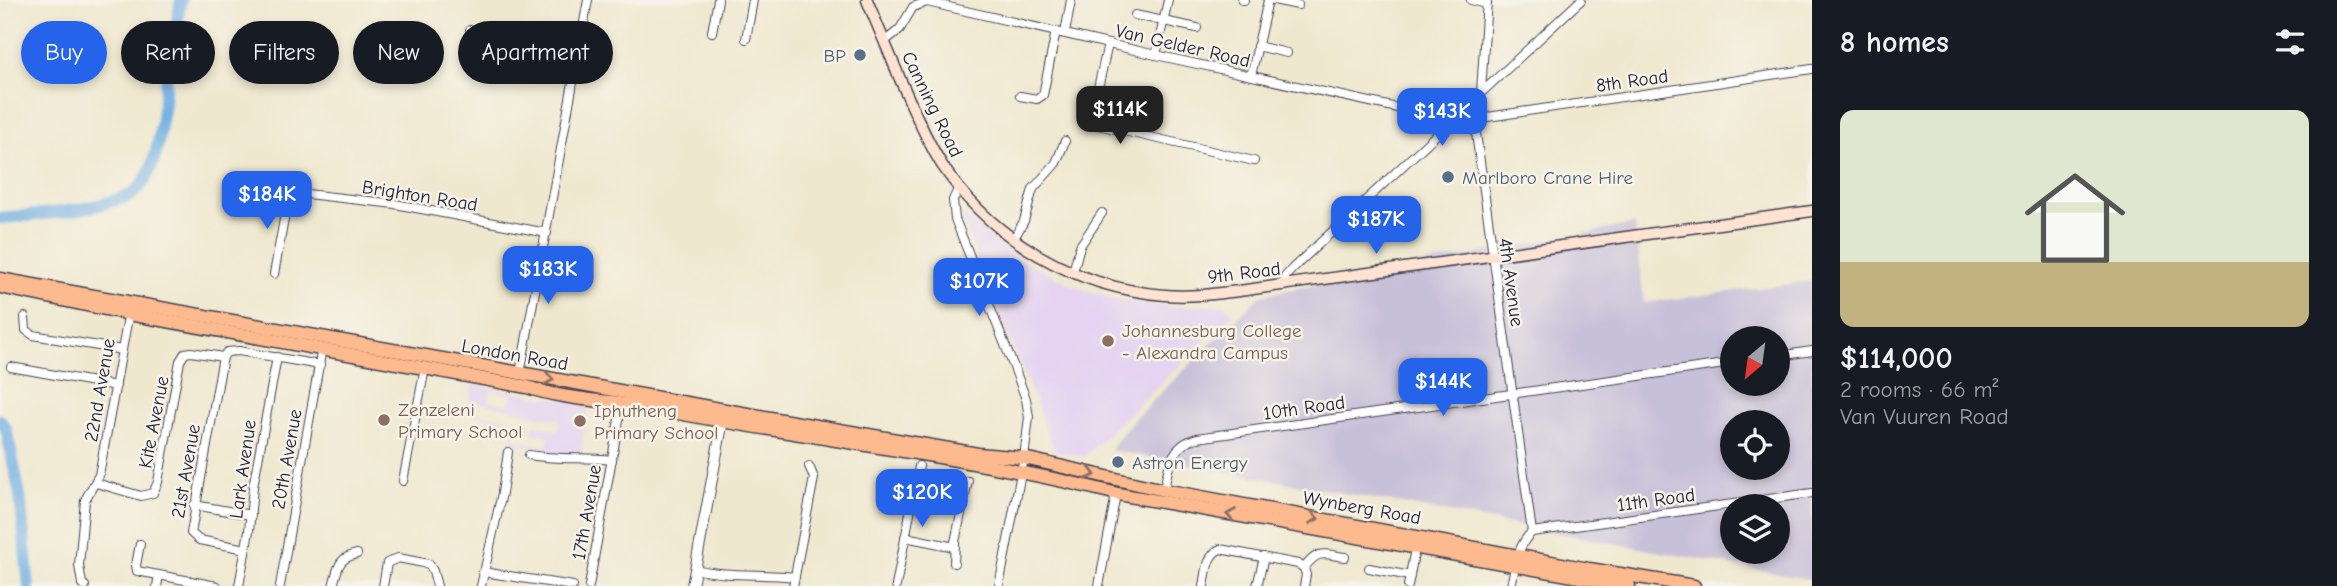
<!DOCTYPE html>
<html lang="en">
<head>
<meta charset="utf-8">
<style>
  :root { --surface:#171b24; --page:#242831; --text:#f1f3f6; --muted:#9ea1a6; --accent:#2563eb }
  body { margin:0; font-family:"Comic Neue",sans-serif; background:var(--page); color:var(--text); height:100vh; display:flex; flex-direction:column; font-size:26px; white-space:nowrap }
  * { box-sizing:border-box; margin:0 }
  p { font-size:23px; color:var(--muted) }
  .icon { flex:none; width:38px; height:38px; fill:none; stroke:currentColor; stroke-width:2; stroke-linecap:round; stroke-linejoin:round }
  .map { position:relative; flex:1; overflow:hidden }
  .drawer { display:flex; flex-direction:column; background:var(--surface); width:525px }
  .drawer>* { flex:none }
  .banner { position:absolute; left:21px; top:21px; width:665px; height:63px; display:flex; gap:14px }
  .needle { width:46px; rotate:209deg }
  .controls { position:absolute; left:1720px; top:326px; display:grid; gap:14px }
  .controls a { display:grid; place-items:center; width:70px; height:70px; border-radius:50%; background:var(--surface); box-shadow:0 4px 10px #0003; font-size:35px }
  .price { position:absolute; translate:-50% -60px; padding:0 16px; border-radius:14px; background:var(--accent); color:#fff; font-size:23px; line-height:46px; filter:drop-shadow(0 2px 4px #0008) }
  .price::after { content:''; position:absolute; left:50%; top:42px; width:21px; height:16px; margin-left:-10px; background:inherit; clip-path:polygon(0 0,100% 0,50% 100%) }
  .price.on { background:#222; color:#fff }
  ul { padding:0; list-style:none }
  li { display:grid; align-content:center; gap:14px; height:371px; padding:0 28px }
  li span { display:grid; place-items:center; height:217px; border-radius:14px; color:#555 }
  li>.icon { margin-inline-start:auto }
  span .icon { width:126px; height:126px; fill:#fffc; stroke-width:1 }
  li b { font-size:30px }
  h2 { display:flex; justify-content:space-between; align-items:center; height:84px; padding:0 28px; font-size:30px }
  .tag { padding:0 24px; border-radius:32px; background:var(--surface); box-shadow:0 4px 10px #0003; font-size:24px; line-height:63px }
  .tag.on { background:var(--accent); color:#fff }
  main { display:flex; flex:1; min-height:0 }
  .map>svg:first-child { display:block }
</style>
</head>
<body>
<main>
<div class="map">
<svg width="1812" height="586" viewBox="0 0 1812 586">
  <rect width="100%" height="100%" fill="#f7f3e8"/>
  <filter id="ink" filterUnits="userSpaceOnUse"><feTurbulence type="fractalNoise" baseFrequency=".0143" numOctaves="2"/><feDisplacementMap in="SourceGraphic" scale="14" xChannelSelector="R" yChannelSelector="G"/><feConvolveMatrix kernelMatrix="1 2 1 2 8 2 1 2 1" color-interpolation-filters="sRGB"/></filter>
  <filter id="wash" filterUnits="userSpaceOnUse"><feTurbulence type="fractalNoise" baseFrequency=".00686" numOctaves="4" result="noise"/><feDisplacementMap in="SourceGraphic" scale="28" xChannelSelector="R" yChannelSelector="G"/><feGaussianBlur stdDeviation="1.57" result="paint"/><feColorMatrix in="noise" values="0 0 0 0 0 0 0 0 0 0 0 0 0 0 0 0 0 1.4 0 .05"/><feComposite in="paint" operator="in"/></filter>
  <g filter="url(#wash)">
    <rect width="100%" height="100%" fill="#efe8cf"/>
    <g fill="#e5d3f1" fill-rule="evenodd">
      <path d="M966,215L1011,254L1078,288L1119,300L1172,307L1225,305L1234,313L1084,457L1055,451L962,220Z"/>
      <path d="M473,385L589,404L580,456L546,458L510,450L514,424L467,413ZM491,390L512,395L509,405L489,401ZM476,402L560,420L558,430L534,425L532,433L549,437L546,447L513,439L515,429L528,432L530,424L471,412L472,403L475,404ZM514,443L547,449L546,456L513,450Z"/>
    </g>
    <path fill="#c7c0d9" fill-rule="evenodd" d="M1635,224L1644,303L1812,281V580L1110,450L1129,424L1261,295ZM1732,338H1778V383H1732ZM1732,422H1778V467H1732ZM1732,506H1778V551H1732Z"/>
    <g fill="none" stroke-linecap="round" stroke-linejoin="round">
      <g stroke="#72afe4" stroke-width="12">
        <path d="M0,218C39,215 79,212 116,200C121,198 128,197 131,195C162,175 162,107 167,74C171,49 177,25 181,0"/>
        <path d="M0,420L6,428L20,495L29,586"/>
      </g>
    </g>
  </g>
  <g filter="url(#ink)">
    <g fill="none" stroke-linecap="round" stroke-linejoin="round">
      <g stroke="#414051" stroke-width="10">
        <g id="minor">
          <path d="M1242,0H1244"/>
          <path d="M1274,0L1298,5"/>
          <path d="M1471,0L1487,4"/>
          <path d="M1135,15L1197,28"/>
          <path d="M470,30L579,48"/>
          <path d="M712,32L718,0"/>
          <path d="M1065,33L1071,0"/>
          <path d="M746,39L753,0"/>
          <path d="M884,42L900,29L913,7L927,2L1156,55L1452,120"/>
          <path d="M1108,44L1092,114L1098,125L1254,161"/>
          <path d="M1257,46L1287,53"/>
          <path d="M1156,55L1168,0"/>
          <path d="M1251,76L1268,0"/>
          <path d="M1481,92L1487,0"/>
          <path d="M1020,96L1037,99L1043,95L1056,31"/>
          <path d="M1456,116L1474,119L1812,69"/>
          <path d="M1474,119L1532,532"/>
          <path d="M959,187L953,200L955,219L1015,370L1026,399L1029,417L1024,458L999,586"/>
          <path d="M1013,240L1024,221L1033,189L1056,163L1065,141"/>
          <path d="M1073,272L1080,246L1102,213"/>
          <path d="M274,274L289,192L395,204L547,233"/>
          <path d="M1283,286L1285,277L1293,268L1581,0"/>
          <path d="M25,317L26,330L33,335L122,350"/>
          <path d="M1778,356L1812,351"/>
          <path d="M223,357L191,533L199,540L246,549"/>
          <path d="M11,367L116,386"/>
          <path d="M520,374L588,0"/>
          <path d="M529,455C557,460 584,457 612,460"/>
          <path d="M403,481L425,368"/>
          <path d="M96,483L141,496L153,493L158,482L180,361L185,353L191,352L223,357L227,352L239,351L320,365"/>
          <path d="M1164,490C1168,467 1171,445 1197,438L1732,363"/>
          <path d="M194,505L251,515"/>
          <path d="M905,537L955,547"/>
          <path d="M140,544L136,565L137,571L217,586"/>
          <path d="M954,563L955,542L968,481"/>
          <path d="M1304,568C1319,549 1323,554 1345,557"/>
          <path d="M1304,568L1306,575L1304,586"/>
          <path d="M1369,568L1410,576"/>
          <path d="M695,569C728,577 762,573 795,577"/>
          <path d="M483,572L573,586"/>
          <path d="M85,586L82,584L79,565L85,500L99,475L129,312"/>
          <path d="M157,586L159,575"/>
          <path d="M239,586L249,531L253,487L277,357"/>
          <path d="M280,586L322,348"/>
          <path d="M333,586C338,569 337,558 357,554"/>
          <path d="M383,586L387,563L398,558L429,564L433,571L437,586"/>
          <path d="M481,586L502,493L508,452"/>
          <path d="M589,586L622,403"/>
          <path d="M793,586L814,478L809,466"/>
          <path d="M896,586L919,466"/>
          <path d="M1099,586L1116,494"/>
          <path d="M1204,586C1207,572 1206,556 1220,549L1298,564L1304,568"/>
          <path d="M1257,586L1264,557"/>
          <path d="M1408,586L1414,554"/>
          <path d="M1511,586C1515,568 1517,545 1532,532L1812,493"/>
        </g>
      </g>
      <g stroke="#414051" stroke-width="12">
        <path id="tertiary" d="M692,586L724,415"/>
      </g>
      <g stroke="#414051" stroke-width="13">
        <path id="secondary" d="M867,0C878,27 889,52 900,79C913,108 925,138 942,165C992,240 1076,288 1165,295C1190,297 1214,294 1239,291L1812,211"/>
      </g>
      <g stroke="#414051" stroke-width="15">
        <g id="primary">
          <path d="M0,279L725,410L978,454L1024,458L1164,490L1589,569L1694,586"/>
          <path d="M0,287L129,314L527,387C567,401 611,400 652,408C807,439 965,455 1118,494L1629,586"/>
        </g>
      </g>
      <use href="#minor" stroke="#fff" stroke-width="8"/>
      <use href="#tertiary" stroke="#fff" stroke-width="10"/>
      <use href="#secondary" stroke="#fee3d2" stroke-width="10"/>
      <use href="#primary" stroke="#fcba8e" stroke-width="12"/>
    </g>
    <defs><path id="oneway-chevron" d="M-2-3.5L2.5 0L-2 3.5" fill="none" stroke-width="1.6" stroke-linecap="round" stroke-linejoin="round" transform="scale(1.75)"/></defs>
    <g stroke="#8f6e64">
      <use href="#oneway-chevron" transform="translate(549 379) rotate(10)"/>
      <use href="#oneway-chevron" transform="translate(1091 474) rotate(14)"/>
      <use href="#oneway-chevron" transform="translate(1231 515) rotate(-170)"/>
      <use href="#oneway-chevron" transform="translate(1314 518) rotate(10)"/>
    </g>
  </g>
  <g fill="#5c6f8a" stroke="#f7f3e8" stroke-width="2.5">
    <circle cx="860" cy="55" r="7"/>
    <circle cx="1448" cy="177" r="7"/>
    <circle cx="1118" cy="462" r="7"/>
  </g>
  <g fill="#8d6e63" stroke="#f7f3e8" stroke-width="2.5">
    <circle cx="1108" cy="341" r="7"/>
    <circle cx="384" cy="420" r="7"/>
    <circle cx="580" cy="421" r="7"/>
  </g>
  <g text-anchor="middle" stroke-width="5" stroke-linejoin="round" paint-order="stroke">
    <g font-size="19" fill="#22223b" stroke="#f7f3e8">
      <text transform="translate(1183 45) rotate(13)" y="7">Van Gelder Road</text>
      <text transform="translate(1632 80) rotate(-8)" y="7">8th Road</text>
      <text transform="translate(933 104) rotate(64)" y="7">Canning Road</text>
      <text transform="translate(420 195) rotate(9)" y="7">Brighton Road</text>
      <text transform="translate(1244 272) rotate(-7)" y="7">9th Road</text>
      <text transform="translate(1512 282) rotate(82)" y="7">4th Avenue</text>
      <text transform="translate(515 354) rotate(10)" y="7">London Road</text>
      <text transform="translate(99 390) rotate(-80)" y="7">22nd Avenue</text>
      <text transform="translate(1304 407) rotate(-8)" y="7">10th Road</text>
      <text transform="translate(153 422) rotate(-79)" y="7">Kite Avenue</text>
      <text transform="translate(286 459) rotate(-80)" y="7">20th Avenue</text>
      <text transform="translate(242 469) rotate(-82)" y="7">Lark Avenue</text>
      <text transform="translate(185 471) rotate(-80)" y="7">21st Avenue</text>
      <text transform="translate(1656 499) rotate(-8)" y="7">11th Road</text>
      <text transform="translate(1362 507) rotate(10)" y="7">Wynberg Road</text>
      <text transform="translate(586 512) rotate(-80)" y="7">17th Avenue</text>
    </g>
    <g font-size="19" fill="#4e5e75" stroke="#f7f3e8" text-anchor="start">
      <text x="846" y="62" text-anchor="end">BP</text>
      <text x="1462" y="184">Marlboro Crane Hire</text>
      <text x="1132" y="469">Astron Energy</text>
    </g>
    <g font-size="19" fill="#785e54" stroke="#f7f3e8" text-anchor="start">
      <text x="1122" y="337">Johannesburg College<tspan x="1122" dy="22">- Alexandra Campus</tspan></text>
      <text x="398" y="416">Zenzeleni<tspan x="398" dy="22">Primary School</tspan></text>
      <text x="594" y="417">Iphutheng<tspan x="594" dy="22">Primary School</tspan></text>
    </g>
  </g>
</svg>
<div class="controls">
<a><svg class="needle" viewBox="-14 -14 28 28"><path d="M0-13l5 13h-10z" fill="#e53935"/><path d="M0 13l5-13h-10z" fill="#9ea1a6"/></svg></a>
<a><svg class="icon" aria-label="locate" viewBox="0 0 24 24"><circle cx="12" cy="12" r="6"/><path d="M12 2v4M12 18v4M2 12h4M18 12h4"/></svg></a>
<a><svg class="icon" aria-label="layers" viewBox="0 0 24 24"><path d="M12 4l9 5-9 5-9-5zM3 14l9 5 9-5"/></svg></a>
</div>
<b class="price on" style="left:1120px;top:146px">$114K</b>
<b class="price" style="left:1442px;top:148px">$143K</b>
<b class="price" style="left:267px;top:231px">$184K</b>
<b class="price" style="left:1376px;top:256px">$187K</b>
<b class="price" style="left:548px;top:306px">$183K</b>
<b class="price" style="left:979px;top:318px">$107K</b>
<b class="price" style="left:1443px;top:418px">$144K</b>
<b class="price" style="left:922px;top:529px">$120K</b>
<div class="banner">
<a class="tag on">Buy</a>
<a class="tag">Rent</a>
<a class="tag">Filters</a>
<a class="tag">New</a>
<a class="tag">Apartment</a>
</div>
</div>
<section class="drawer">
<h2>8 homes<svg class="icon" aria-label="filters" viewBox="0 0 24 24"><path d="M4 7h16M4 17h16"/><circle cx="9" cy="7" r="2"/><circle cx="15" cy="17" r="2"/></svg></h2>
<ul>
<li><span style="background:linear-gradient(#dfe7d0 70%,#c2b280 0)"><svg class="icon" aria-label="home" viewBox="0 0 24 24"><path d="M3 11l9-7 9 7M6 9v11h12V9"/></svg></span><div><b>$114,000</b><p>2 rooms · 66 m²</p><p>Van Vuuren Road</p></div></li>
</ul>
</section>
</main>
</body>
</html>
